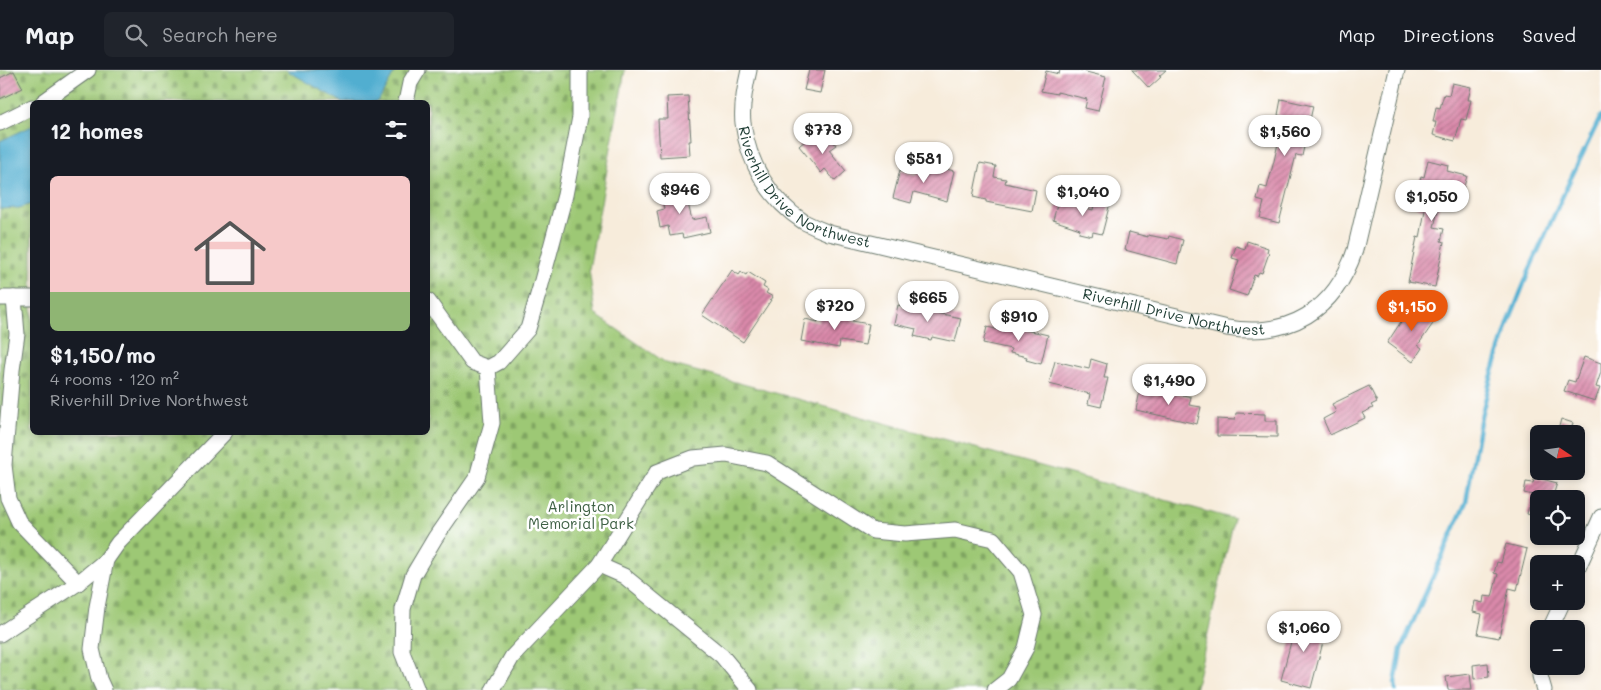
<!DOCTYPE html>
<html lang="en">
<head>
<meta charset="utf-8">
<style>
  :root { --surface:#171b24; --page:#20242c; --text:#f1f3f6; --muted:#9ea1a6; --line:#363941; --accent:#ea580c }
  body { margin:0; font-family:Mali,sans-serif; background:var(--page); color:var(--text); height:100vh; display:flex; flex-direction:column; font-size:19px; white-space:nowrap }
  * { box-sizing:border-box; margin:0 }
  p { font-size:16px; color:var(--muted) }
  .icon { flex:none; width:28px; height:28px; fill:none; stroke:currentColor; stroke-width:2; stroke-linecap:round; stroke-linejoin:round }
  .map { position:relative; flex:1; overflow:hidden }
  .details { position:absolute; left:30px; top:30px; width:400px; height:335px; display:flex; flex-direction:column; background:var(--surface); border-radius:8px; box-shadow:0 2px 8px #0003 }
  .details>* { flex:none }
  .needle { width:32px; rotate:103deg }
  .controls { position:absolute; left:1530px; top:355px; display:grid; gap:10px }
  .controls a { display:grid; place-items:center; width:55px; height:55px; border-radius:8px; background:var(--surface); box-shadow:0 2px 8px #0003; font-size:25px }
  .price { position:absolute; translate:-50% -42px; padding:0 11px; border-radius:18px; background:#fff; color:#222; font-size:16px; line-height:32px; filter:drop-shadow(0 1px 2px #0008) }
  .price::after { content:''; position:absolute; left:50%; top:30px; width:15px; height:11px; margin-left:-8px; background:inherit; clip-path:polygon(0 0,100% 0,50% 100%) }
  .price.current { background:var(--accent); color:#fff }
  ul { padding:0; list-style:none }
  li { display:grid; align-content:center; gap:10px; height:265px; padding:0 20px }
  li span { display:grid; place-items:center; height:155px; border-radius:8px; color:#555 }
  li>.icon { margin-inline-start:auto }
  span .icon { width:90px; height:90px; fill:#fffc; stroke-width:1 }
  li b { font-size:21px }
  h2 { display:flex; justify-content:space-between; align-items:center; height:60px; padding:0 20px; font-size:21px }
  header { display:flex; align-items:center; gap:30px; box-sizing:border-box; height:70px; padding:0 25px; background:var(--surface); border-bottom:1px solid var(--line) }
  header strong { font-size:24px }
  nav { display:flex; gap:28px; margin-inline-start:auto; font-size:18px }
  .search { width:350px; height:45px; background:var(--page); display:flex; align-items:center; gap:12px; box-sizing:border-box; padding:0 18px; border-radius:8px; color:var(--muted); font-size:19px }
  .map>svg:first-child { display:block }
</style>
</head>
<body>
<header>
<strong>Map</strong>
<div class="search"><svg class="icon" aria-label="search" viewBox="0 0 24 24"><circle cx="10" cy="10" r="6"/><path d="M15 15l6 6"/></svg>Search here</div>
<nav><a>Map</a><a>Directions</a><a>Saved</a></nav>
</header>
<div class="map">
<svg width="1601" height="620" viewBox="0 0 1601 620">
  <defs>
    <pattern id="cemetery-stones" width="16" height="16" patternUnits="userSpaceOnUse" patternTransform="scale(1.25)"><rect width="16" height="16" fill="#9dc875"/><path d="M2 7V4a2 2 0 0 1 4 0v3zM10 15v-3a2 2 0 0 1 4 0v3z" fill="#7fa461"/></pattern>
    <pattern id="building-hatch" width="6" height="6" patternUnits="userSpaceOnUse" patternTransform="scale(1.25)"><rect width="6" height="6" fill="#da89aa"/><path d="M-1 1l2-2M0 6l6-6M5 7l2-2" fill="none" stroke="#b0718b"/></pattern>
  </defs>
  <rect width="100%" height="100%" fill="#fff"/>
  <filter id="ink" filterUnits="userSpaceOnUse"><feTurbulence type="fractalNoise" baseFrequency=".02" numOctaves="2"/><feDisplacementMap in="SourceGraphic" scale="10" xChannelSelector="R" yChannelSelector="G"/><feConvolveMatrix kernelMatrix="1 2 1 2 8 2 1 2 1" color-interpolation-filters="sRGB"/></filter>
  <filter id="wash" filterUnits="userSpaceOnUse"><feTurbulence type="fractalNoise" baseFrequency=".0096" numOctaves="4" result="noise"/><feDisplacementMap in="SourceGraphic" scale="20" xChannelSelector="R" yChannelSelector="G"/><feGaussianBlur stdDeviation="1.12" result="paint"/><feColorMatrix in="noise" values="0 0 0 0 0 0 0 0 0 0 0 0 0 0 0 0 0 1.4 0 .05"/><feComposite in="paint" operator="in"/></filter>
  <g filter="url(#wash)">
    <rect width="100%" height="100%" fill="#f7ecdb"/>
    <path fill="url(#cemetery-stones)" stroke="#5e8254" fill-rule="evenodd" d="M0,0H625L589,199L595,244L666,293L1234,449L1195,620H0ZM32,32H428V362H32Z"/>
    <g fill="#51aed0" stroke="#387682">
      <path d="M286,0H396L380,28L376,32H342Z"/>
      <path d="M32,56V134L19,138L0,139V71Z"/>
    </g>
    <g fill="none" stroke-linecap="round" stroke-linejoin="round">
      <path stroke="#51aed0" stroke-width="4.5" d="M1396,620L1395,613L1401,579L1466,432L1480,351L1490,311L1509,251L1532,194L1570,110L1601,46"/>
    </g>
    <g id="blocks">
      <g fill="url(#building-hatch)">
        <path d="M809,0H825L820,23L804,20Z"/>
        <path d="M1060,0H1078L1106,7L1098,41L1085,38L1087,29L1057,22V24L1041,21L1046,1L1059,4Z"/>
        <path d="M1132,0H1166L1159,6L1161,7L1149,18Z"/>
        <path d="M14,1L23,18L0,29V8Z"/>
        <path d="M1452,13L1471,17L1468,30H1471L1466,50L1461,49L1455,71L1433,65L1436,52H1433L1436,37L1440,38L1444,24L1449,25Z"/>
        <path d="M688,26L691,71H689L690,85L660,87L658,49H668L667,27Z"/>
        <path d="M1281,29L1313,36L1302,86L1296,85L1279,153L1260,148L1264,132L1257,130L1260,116L1267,118L1274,91L1284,47L1278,45Z"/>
        <path d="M815,62L821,70L828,65L836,75L829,80L846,101L835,111L825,99L821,103L799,76Z"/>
        <path d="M1428,90L1448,95L1447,101L1467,106L1463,120L1444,115L1434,157L1444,159L1441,171L1444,172L1435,217L1408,212L1417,167L1420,168L1425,140L1416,137L1419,126L1416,125L1421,106L1424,107Z"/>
        <path d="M980,93L996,96L994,107L1006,109L1005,113L1036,120L1032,141L986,132V130L973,127Z"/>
        <path d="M936,96L954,101L947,131L914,122L911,133L893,128L900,100L917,105L918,99L934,103Z"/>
        <path d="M684,117L692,150L707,147L710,162L683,168L682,164L670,166L668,156L660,158L657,141L664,139L660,122Z"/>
        <path d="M1095,129L1110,133L1102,164L1093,162L1092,166L1079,163L1080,159L1053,150L1058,131L1093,140Z"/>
        <path d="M1129,162L1148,167V165L1168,169L1169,166L1183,170L1177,194L1125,180Z"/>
        <path d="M1247,171L1268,178L1267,182L1269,183L1262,203L1259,202L1257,206L1254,205L1247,226L1229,220L1239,190L1232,188L1236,176L1245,179Z"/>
        <path d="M732,200L739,205L741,202L746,205L748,202L765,213L763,217L768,220L766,223L773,227L743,272L702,245Z"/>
        <path d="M1414,232L1437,248L1418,275L1422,278L1413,292L1387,273Z"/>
        <path d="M898,235L961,248L955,272L932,267L931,270L914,266L916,259L894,254Z"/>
        <path d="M833,242L853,246L852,251L869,254L865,275L840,271L839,278L801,271L805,249L818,252L819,246L832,248Z"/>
        <path d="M1005,255L1048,265L1041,294L1026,290L1027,287L1010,283L1011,279L983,273L987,257L1004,261Z"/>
        <path d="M1584,287L1601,293V302L1596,317L1600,318L1595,331L1564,321L1568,310L1575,312Z"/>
        <path d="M1091,289L1107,294L1104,308H1108L1101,337L1088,334L1090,324L1049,314L1055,291L1089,299Z"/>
        <path d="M1369,316L1377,332L1371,335L1373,338L1362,343L1365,348L1330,365L1323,349L1336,342L1332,334Z"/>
        <path d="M1159,319L1191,327L1189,335L1201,337L1197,354L1136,340L1140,321L1158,325Z"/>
        <path d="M1236,343L1265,344V351H1277V367L1217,366V349L1235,350Z"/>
        <path d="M1561,349L1573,353L1570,364H1557Z"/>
        <path d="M1535,407L1557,413L1552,429H1539V447L1527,444L1532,425L1524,423L1526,412L1533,413Z"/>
        <path d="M1506,474L1527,479L1517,520L1509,518L1499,568L1478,564L1482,544L1473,542L1475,531L1483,533L1484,526L1492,527L1498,504L1494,503L1497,492L1501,493Z"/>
        <path d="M1297,549L1327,557L1311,618L1281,610Z"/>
        <path d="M1488,593L1489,607L1474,609L1473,595Z"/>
        <path d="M1470,604L1472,620H1448L1446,607Z"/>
      </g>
    </g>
  </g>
  <g filter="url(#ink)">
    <use href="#blocks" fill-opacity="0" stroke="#6b7a6e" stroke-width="1"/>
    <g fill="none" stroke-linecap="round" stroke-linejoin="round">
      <g stroke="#6b7a6e" stroke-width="17">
        <g id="minor">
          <path id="s1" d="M749,0C745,17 741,36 743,53C748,93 770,130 804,152C812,156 821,160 829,163L1227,258C1289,268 1335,241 1355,180L1397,0"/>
          <path d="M43,32L88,0"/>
          <path d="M406,32L410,13L418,0"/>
          <path d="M0,53L32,37"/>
          <path d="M0,228H32"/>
          <path d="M14,228L17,264L12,300L4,395L8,428L19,452L78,513"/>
          <path d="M428,231L472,292L488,298L499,292L528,259L540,218L565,125L580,47V0"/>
          <path d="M599,495L624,506L722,586L750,620"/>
          <path d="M1576,502L1601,447"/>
          <path d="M1550,559L1563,531"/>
          <path d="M0,564L78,513L106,490L118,473L225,362"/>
          <path d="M1541,596L1540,606L1544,620"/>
          <path d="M104,620L99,609L92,579L97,537L106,490"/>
          <path d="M417,620L402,582L403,539L413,505L435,468L477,407L492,353L488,298"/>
          <path d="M493,620L512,587L599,495L657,402L693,388L726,385L767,393L873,461L905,464L955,460L993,469L1021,502L1034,545L1026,578L1009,609L995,620"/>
        </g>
      </g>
      <use href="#minor" stroke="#fff" stroke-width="15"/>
    </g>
  </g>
  <g text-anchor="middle" stroke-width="5" stroke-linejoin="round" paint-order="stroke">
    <g font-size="15" fill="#1f3d34" stroke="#fff">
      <text dy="5" stroke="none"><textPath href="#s1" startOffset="150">Riverhill Drive Northwest</textPath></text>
      <text dy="5" stroke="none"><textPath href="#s1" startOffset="555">Riverhill Drive Northwest</textPath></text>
    </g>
    <g font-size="15" fill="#3e6044" stroke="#fff">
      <text x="581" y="442">Arlington<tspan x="581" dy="17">Memorial Park</tspan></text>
    </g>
  </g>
</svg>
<div class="controls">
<a><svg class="needle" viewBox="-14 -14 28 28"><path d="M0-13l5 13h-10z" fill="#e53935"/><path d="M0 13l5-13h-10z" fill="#9ea1a6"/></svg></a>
<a><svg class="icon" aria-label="locate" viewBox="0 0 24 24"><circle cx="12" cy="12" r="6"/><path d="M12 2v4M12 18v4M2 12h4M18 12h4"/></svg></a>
<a>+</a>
<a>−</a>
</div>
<b class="price" style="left:823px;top:85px">$773</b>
<b class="price" style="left:1285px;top:87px">$1,560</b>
<b class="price" style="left:924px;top:114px">$581</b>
<b class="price" style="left:680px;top:145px">$946</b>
<b class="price" style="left:1083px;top:147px">$1,040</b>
<b class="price" style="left:1432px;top:152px">$1,050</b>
<b class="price" style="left:928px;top:253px">$665</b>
<b class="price" style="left:835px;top:261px">$720</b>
<b class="price current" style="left:1412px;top:262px">$1,150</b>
<b class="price" style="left:1019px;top:272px">$910</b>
<b class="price" style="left:1169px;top:336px">$1,490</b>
<b class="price" style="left:1304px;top:583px">$1,060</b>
<section class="details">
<h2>12 homes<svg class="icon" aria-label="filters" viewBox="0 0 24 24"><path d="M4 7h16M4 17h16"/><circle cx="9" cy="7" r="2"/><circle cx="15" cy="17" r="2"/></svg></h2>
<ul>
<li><span style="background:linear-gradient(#f6c9c9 75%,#8fb573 0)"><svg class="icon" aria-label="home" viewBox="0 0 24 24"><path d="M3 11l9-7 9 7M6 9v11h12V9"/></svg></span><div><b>$1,150/mo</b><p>4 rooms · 120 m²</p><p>Riverhill Drive Northwest</p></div></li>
</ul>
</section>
</div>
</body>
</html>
